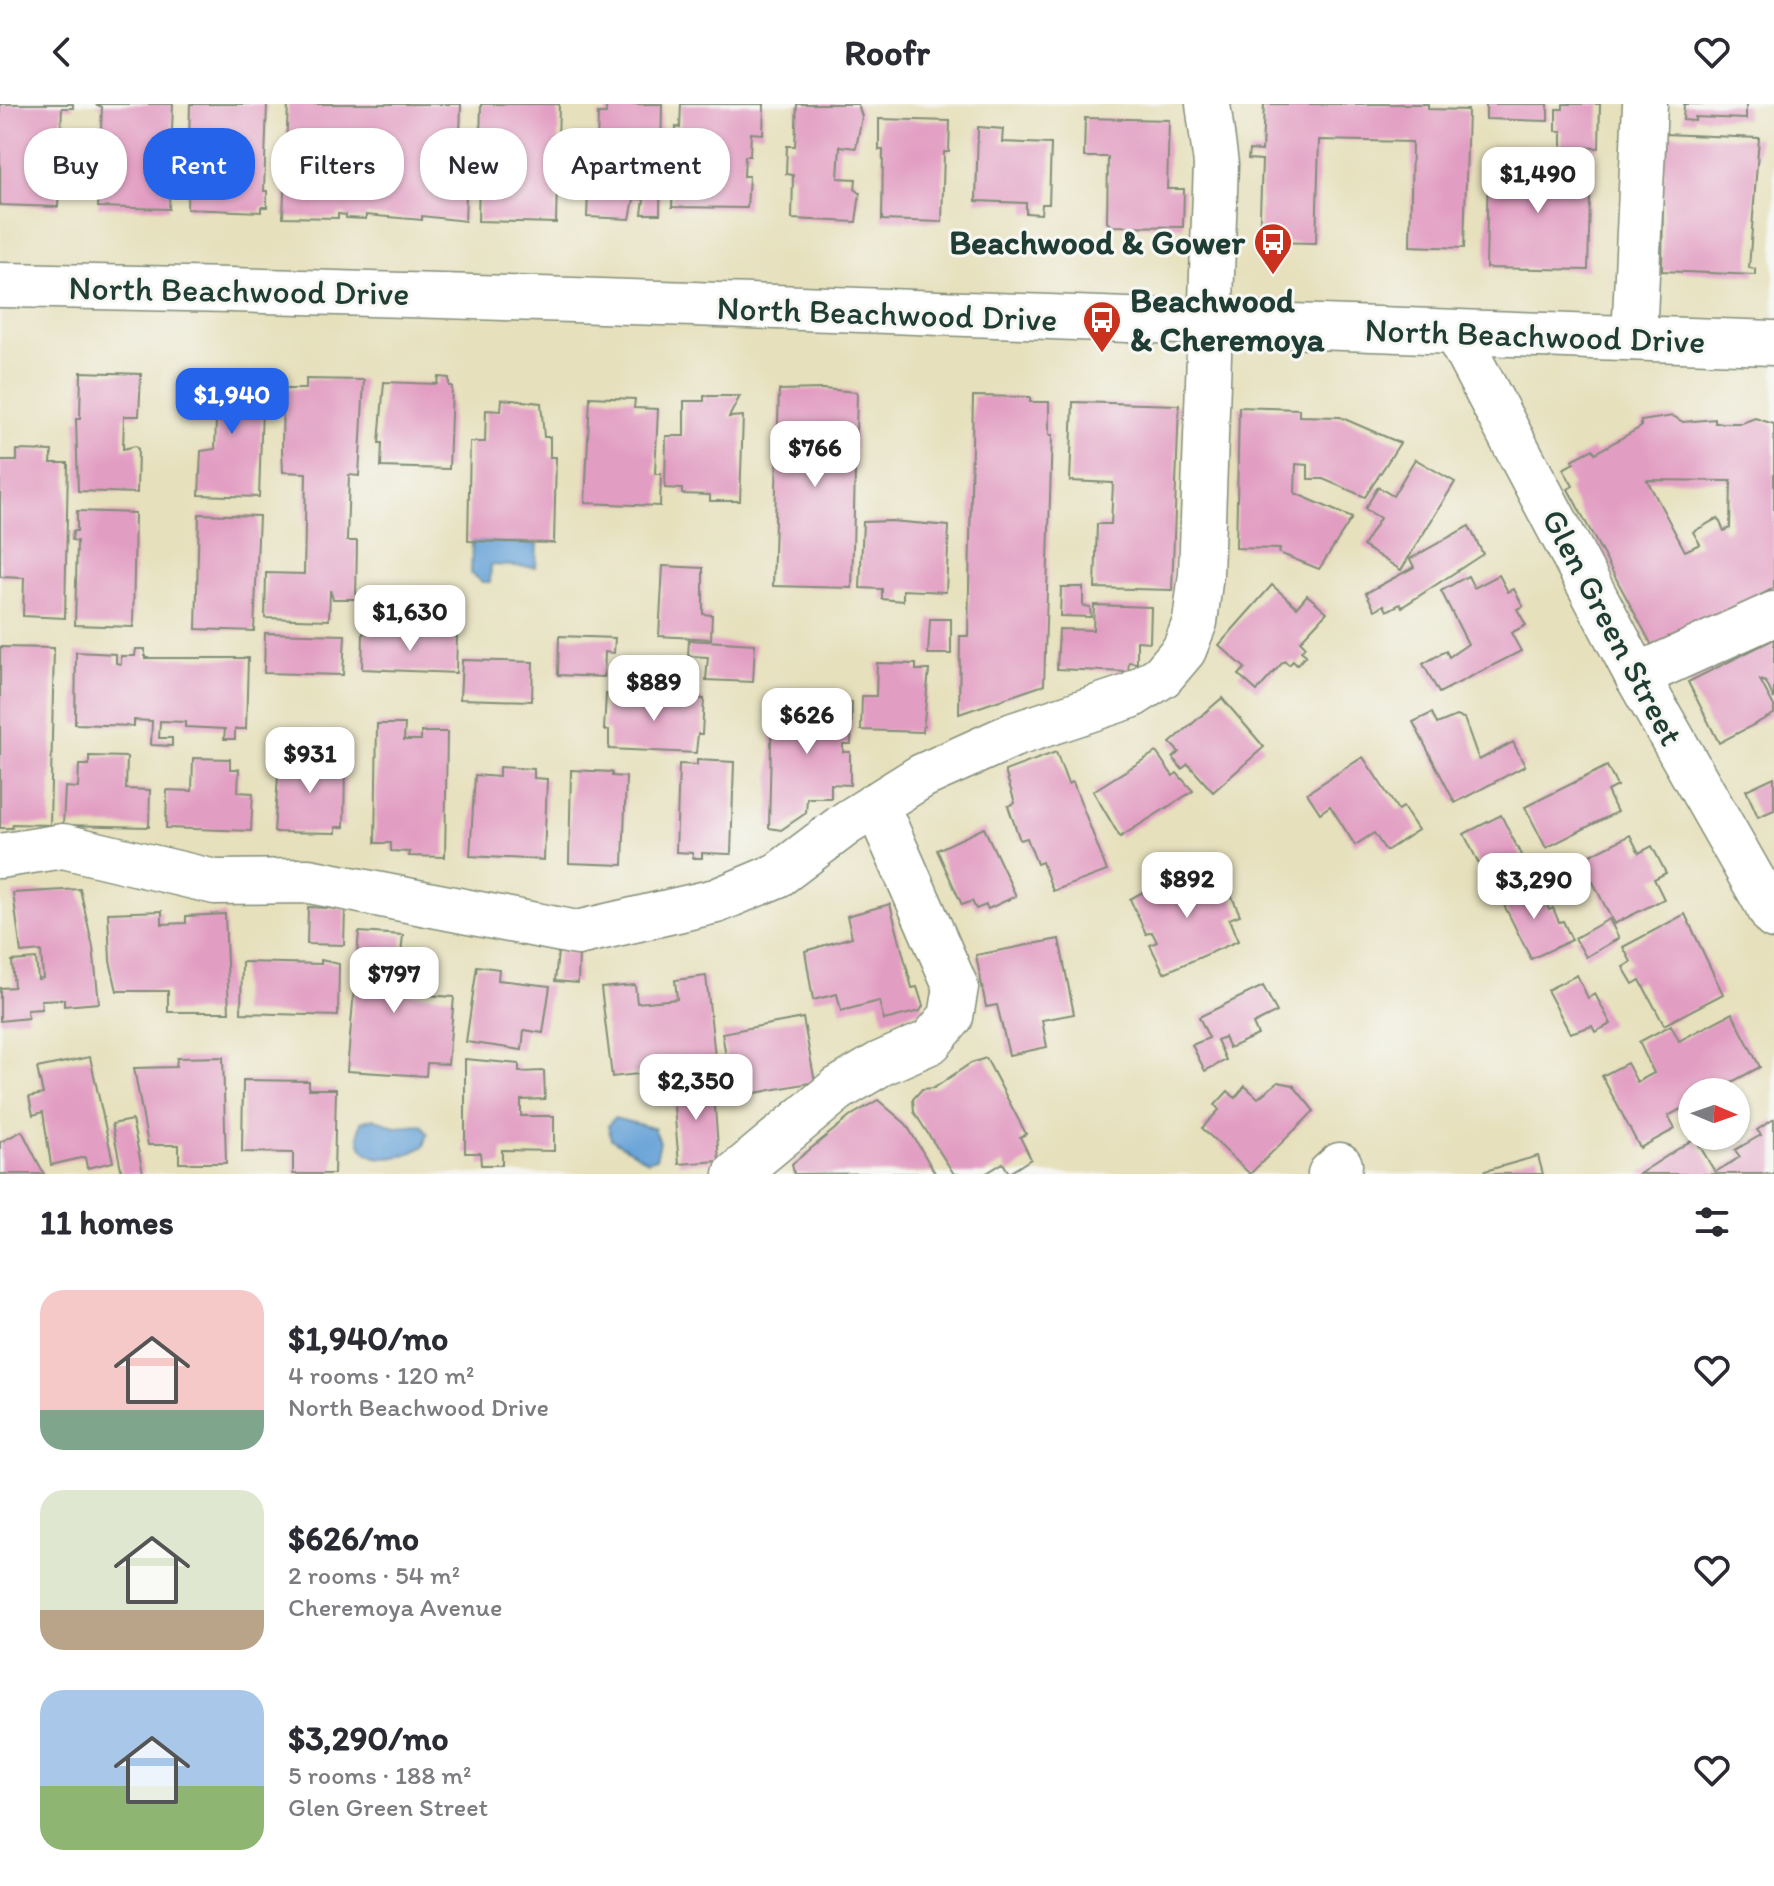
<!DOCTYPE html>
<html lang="en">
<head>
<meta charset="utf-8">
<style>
  :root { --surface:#fff; --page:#f7f7f7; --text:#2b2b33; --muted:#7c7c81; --accent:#2563eb }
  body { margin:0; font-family:Itim,sans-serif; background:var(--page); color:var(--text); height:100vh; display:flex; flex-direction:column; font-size:30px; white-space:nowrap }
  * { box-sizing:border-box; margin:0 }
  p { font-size:26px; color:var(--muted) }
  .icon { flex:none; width:44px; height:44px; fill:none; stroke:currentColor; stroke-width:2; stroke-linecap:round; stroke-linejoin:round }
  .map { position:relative; height:1070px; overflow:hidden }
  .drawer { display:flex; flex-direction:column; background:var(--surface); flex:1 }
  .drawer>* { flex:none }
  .banner { position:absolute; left:24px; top:24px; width:800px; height:72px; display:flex; gap:16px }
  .needle { width:52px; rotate:92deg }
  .tools { position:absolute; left:1678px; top:974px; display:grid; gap:16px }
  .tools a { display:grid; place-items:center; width:72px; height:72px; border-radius:50%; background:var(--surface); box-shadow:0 2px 6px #0004; font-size:40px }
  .price { position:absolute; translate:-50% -68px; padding:0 18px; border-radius:16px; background:#fff; color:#222; font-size:26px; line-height:52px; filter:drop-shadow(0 2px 4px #0008) }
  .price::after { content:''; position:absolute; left:50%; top:48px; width:24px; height:18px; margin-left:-12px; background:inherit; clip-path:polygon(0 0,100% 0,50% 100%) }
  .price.on { background:var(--accent); color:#fff }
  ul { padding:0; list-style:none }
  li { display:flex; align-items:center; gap:24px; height:200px; padding:0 40px }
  li span { display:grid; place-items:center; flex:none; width:224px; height:160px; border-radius:24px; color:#555 }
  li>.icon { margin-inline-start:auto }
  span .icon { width:96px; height:96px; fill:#fffc; stroke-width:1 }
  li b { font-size:34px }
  h2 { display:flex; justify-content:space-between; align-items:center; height:96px; padding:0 40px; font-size:34px }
  .pill { padding:0 28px; border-radius:32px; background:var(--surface); box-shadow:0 2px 6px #0004; font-size:28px; line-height:72px }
  .pill.on { background:var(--accent); color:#fff }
  header { display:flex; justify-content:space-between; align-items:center; height:104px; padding:0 40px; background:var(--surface); font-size:36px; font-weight:700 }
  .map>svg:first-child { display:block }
</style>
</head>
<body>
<header><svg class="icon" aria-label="back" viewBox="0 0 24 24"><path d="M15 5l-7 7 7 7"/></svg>Roofr<svg class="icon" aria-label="heart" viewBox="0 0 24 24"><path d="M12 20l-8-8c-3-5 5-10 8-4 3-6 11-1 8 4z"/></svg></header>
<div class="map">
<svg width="1774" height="1070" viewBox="0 0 1774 1070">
  <rect width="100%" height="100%" fill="#f6f6f2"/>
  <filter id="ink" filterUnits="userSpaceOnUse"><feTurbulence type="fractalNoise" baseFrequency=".0125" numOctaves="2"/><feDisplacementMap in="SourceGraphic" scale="16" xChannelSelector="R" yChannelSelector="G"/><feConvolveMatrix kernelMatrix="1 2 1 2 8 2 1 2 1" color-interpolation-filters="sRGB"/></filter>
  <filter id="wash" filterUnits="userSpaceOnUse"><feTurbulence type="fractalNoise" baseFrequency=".006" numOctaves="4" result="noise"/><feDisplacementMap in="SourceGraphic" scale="32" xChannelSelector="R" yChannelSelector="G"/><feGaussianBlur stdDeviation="1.8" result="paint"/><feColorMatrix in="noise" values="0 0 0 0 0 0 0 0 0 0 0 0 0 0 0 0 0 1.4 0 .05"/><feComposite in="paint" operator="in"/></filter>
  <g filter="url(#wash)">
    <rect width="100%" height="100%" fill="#e6e0bc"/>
    <g fill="#67a3d8" stroke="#437086" stroke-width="2">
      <path d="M472,437L537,440L536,463L491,461L490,478H482L471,470Z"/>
      <path d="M373,1014L395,1023L422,1021L428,1030L424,1042C398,1059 348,1063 361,1018Z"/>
      <path d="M614,1014L654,1024L660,1038L656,1054L648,1057L611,1035L608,1021Z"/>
    </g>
    <g id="blocks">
      <g fill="#e29dc2" fill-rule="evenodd">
        <path d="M0,0H73V4H62L60,50H64V58H60L58,103L0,101Z"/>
        <path d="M95,0H173L169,105L98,103L100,57L96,56V49H100L102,3Z"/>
        <path d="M190,0H267L264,87H267V103H261V108L187,105Z"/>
        <path d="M288,0H461L460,34L468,35L465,117L422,112V116L366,111V115L346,114V111L338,110V114L283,113Z"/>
        <path d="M481,0H559L556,119L478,117Z"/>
        <path d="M606,0H662L660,110H642L644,95H634L630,115L587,113L590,39H597L598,10H606Z"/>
        <path d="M681,0H764L763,30L751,29L750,52H745L744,72H749L747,104L672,103L676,23L680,24Z"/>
        <path d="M797,0H858L862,13L856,44L840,42L838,74L856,75L855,85L860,89L856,118L792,115L793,71L786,70L787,42H795Z"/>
        <path d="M1264,0H1428V5L1468,6L1464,144L1410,142L1412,38L1319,36L1316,139L1259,138L1262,56L1248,55L1249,46L1262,47Z"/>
        <path d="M1486,0H1548V17L1486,15Z"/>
        <path d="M1563,0H1600L1599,44L1562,43V27H1556V5H1563Z"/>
        <path d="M1684,0H1746V15L1695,13V17L1683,16Z"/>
        <path d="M1085,14L1169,16L1167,85H1184L1183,123L1111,122L1107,118L1108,53H1084Z"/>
        <path d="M879,15L950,17L949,48H944L942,118L882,116L883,46H879Z"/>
        <path d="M978,23L1003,25L1002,38L1051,40L1049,100H1042L1041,110L1026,109V99L976,97Z"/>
        <path d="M1664,30L1759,34L1749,164L1755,165V171L1662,167Z"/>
        <path d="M1488,57L1591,59L1588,166L1486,164Z"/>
        <path d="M81,268L141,270L139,312H124L123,345L135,342L138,345L137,389L78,387L76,315H80Z"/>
        <path d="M202,271L263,273L259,393L199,391L201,347L215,345L216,315L200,314Z"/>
        <path d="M438,273L449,274V282H452L449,365L381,363L382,339H379L384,278L437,280Z"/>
        <path d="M306,275L364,276L359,372L349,371L347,437H357L356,495H333L330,486L329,516L265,514L266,469L304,470L306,369L283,368L282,345L283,285H306Z"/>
        <path d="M823,285L857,288L852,484L773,482L779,286Z"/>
        <path d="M704,292H740L729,313L743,312L740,397H710V391L682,390V385L665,384L666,332H684V297H704Z"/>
        <path d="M973,292L1030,293V298H1049V331H1052L1044,581L959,610L960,532H968Z"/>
        <path d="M590,293L635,295L634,304L658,305L655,370H661L660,402L585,399Z"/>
        <path d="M502,295L541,299L544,333H550V353H556L554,439L468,437L470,338H485L486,306L501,307Z"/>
        <path d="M1073,298L1179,301L1172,486L1095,484L1097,420H1111L1113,379L1070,377Z"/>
        <path d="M1239,303L1299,305V312L1340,313L1400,339L1365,393L1323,375H1308V361L1296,360L1295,389L1352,414L1319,465L1279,449L1280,445L1236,444Z"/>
        <path d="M1673,312L1683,318L1715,315V319H1742L1755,314L1774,320V484L1656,549L1568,385L1573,382L1563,365L1574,359L1572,356L1593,345L1595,349L1641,323V317ZM1647,376L1731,377L1730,424L1724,427L1718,414L1693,428L1700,440L1685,447Z"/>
        <path d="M17,346L52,347L51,359H68L65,514L23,512L24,474L0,473V357H17Z"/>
        <path d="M1415,355L1455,378L1401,466L1363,442L1380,414L1365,405L1378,383L1393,392Z"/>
        <path d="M77,407L135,409L133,523L75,521L77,437L72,436L73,427H77Z"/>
        <path d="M199,410L259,412L254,527L196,525Z"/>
        <path d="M891,417L949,422L946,488L903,486V497L882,495V485L860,484L863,418Z"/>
        <path d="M1469,422L1483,450L1402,503L1400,500L1387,507L1384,501L1375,506L1366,489L1414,463L1410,455Z"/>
        <path d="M663,462L703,464V510L712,511L711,535L659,532Z"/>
        <path d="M1499,471L1508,488L1514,485L1523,502L1517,505L1526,521L1511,529L1521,547L1439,589L1423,560L1446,547L1449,553L1468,540L1441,487L1468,472L1474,484Z"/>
        <path d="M1272,481L1297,503L1307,491L1327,508L1300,537L1305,542L1301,547L1306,551L1297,561L1293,557L1289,561L1284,557L1257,587L1239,571L1245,564L1219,541Z"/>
        <path d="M1061,483H1083V502L1090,503L1091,513L1060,512Z"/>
        <path d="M1094,501L1151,503L1150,538L1137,537V559L1129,558L1128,568L1057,565L1059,525L1093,526Z"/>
        <path d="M930,515H951V550H928Z"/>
        <path d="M265,529L345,531L343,571L264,569Z"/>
        <path d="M363,529L457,532L456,569L362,565Z"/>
        <path d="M559,532L615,534L614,549L605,548L604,573L558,571Z"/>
        <path d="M1774,535V595L1766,578L1760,576L1774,602V610L1719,639L1688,578Z"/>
        <path d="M689,536L755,540L753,578L706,576L708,553L688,552Z"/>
        <path d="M0,543L54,544L50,721L13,720L12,724H0Z"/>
        <path d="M136,545H145V554H248L246,625H235V635H224L225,625L185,623V618L160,617L159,634H172V642L151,641L152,617L134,616V622L75,620L76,548L116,550V559L121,560V552H135Z"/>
        <path d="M462,556L533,558L532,597L460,595Z"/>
        <path d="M877,559L916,560V566H929L923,628L861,626L862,592H876Z"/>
        <path d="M606,590L704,595L702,630H698L696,649L609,645V626H604Z"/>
        <path d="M1222,594L1264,643L1213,688L1188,660L1182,665L1173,654L1179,648L1170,639Z"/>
        <path d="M772,597L852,598L851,640H843V648H850V681L831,680V694H807L806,709L781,726L769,724Z"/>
        <path d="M1432,609L1437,620L1456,612L1464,614L1479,656L1513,638L1525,662L1455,699L1413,618Z"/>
        <path d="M377,620H405L404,636H421V628H447L445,753L409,752L410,748L391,747V739H375Z"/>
        <path d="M1056,648L1068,680L1073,678L1107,767L1053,787L1042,758L1037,760L1027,734L1020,736L1008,702L1015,699L1005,667Z"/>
        <path d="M1156,648L1173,672L1177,669L1193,687L1120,733L1093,687Z"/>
        <path d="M89,652L127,653L126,685L150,686L149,723L63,721L65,683L78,684L79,661H89Z"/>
        <path d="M294,653H337L338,659H345L344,723H336V729L274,728L279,658Z"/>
        <path d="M1363,653L1398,706L1403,703L1418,726L1386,747L1374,729L1355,741L1330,702L1320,709L1307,689Z"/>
        <path d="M193,654L230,655V665H239L238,688L253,689L251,727L166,724L167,686L192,687Z"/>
        <path d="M697,656L734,658L731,750L702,749V754H693V749L676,748L679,660L697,661Z"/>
        <path d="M1607,662L1617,682L1607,687L1617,708L1546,744L1525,703Z"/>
        <path d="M499,663L534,665V674L547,675L544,756L470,752L475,671L499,673Z"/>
        <path d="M571,666L612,668V672L626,673L623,761L569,759Z"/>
        <path d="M1774,673V706L1758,713L1746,686Z"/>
        <path d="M1501,711L1525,759L1488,778L1464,730Z"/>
        <path d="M984,724L1016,792L988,805L986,801L976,805L972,797L962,801L937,746Z"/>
        <path d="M1630,731L1639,749L1652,742L1666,769L1654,775L1664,795L1614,820L1593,778L1586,781L1575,759Z"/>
        <path d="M1174,771L1182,790L1223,772L1240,811L1229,815L1238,837L1164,869L1150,841L1157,838L1152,828L1146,830L1130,795Z"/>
        <path d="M1516,781L1518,787L1531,782L1537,793L1543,790L1549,806L1553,804L1559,818L1563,817L1572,836L1531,855L1498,789Z"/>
        <path d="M80,785L93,843L99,899L64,902V895L41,896L42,905L27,906L28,914L0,917V884L14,883L12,857L36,855L38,875L43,874L41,847L21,849L13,789Z"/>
        <path d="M890,800L912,884L917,883L923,902L920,907L884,916L879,897L841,907L837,890L813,896L805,847L852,833L847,812Z"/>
        <path d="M308,803L345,805L344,841L307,840Z"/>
        <path d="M162,807V820L186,819V812L225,810L229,908H168V887H117L110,857L108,809Z"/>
        <path d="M1685,810L1723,890L1664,921L1640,876L1633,880L1623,863L1631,858L1623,843Z"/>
        <path d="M1609,815L1619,834L1586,853L1575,834Z"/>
        <path d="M359,828L403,831L397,889L454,893L448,960L427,959L426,972L347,967Z"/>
        <path d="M1059,835L1074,910L1042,916L1047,943L1009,951L997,901L986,903L976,851Z"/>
        <path d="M558,848L579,849L578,879L555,877Z"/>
        <path d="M321,856L339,860L338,912L241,909L242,858L321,860Z"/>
        <path d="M477,862L499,865L498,876L550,882L543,929L524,926L522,946L466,938Z"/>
        <path d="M1577,871L1588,894L1595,890L1611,920L1595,928L1592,922L1570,929L1547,886Z"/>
        <path d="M706,872L716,961L612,973L601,884L635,881L637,899L677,895L675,876Z"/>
        <path d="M1263,882L1277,908L1253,920L1258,931L1229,944L1224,933L1217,936L1226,956L1205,967L1192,941L1209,934L1199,913Z"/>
        <path d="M1732,909L1760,963L1713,988H1692V999L1668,1012L1675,1025L1640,1044L1602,972L1627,959L1637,978L1654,969L1639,938L1671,921L1679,937Z"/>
        <path d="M803,914L815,978L733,993L722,929Z"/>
        <path d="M90,953L113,1058L87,1064L85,1053L51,1061L43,1008L33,1011L29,993L43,990L37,964Z"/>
        <path d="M223,953L226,1059H179V1041H148L134,964L176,963L177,954Z"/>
        <path d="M986,954L1026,1030L1020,1033L1031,1055L1009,1069L1003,1059L985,1070H954L914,1008L913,995L922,985L934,984L971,959Z"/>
        <path d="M465,955L519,960V968L544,967L545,995L521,996V1012H554V1047L502,1046V1061H481L480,1049H465Z"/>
        <path d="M243,976L309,977V985H336L334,1070H293V1049L242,1048Z"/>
        <path d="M713,977L719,1057L679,1060L672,980Z"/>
        <path d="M1278,978L1293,981L1314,1007L1250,1070L1202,1024L1219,1006L1215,1001L1228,987L1235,994L1245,982L1258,994Z"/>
        <path d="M878,996L906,1020L935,1069L794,1070L792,1060L852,1011Z"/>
        <path d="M1774,1015V1070H1639L1695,1034L1715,1068L1740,1053L1735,1046L1761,1031L1757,1026Z"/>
        <path d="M132,1016L142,1064L143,1070H122L112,1020Z"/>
        <path d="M22,1027L44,1070H0V1038Z"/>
        <path d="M1538,1052L1543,1070H1486L1485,1067Z"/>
      </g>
    </g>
  </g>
  <g filter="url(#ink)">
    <use href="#blocks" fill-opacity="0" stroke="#828e78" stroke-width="2"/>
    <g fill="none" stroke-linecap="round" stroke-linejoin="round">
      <g stroke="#828e78" stroke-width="47">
        <g id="minor">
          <path d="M0,181C591,192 1183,220 1774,239"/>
          <path d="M1456,229L1637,572L1774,813"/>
          <path d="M1634,234L1645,0"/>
          <path d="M1637,572L1774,510"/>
          <path d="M0,752L63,742L215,778L309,777L577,829L716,797L778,771L847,719L922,672L1013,631L1131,592L1162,572L1184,546L1195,518L1201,470L1216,60L1208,0"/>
          <path d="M736,1070L838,985L880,960L930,938L951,913L956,883L876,700"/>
          <path d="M1330,1070L1340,1061"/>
        </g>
      </g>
      <use href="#minor" stroke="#fff" stroke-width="44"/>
    </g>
  </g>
  <defs>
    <g id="bus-pin" transform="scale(2)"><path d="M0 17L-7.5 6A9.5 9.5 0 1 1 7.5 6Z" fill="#c8321e" stroke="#f6f6f2"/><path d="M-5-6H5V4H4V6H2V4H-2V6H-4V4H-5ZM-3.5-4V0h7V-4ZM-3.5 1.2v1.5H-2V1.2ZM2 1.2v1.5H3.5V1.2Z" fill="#fff"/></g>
  </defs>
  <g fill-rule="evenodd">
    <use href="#bus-pin" x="1273" y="138"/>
    <use href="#bus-pin" x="1102" y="216"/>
  </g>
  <g text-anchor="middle" stroke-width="6" stroke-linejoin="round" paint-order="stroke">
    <g font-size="34" font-weight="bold" fill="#1f3d34" stroke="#f6f6f2" text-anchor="end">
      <text x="1245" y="150">Beachwood &amp; Gower</text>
      <text x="1130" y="208" text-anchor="start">Beachwood<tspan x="1130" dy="39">&amp; Cheremoya</tspan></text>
    </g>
    <g font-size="34" fill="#1f3d34" stroke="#f6f6f2">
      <text transform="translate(239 186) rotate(1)" y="12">North Beachwood Drive</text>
      <text transform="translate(887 209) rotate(2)" y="12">North Beachwood Drive</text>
      <text transform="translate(1535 231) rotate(2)" y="12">North Beachwood Drive</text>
      <text transform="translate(1613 523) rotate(62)" y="12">Glen Green Street</text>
    </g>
  </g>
</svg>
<div class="tools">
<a><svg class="needle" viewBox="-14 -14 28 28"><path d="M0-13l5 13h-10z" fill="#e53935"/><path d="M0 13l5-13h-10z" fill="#7c7c81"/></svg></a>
</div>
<b class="price" style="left:1538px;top:111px">$1,490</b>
<b class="price on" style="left:232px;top:332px">$1,940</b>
<b class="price" style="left:815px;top:385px">$766</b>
<b class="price" style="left:410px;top:549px">$1,630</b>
<b class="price" style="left:654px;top:619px">$889</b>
<b class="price" style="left:807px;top:652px">$626</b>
<b class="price" style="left:310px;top:691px">$931</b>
<b class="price" style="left:1187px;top:816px">$892</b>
<b class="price" style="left:1534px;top:817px">$3,290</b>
<b class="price" style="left:394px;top:911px">$797</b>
<b class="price" style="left:696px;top:1018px">$2,350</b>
<div class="banner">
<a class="pill">Buy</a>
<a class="pill on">Rent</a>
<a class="pill">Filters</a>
<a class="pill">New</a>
<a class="pill">Apartment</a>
</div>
</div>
<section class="drawer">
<h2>11 homes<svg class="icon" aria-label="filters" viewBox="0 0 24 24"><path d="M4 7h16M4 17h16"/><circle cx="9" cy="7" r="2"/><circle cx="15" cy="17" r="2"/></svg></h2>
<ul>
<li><span style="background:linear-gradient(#f6c9c9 75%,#7fa58c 0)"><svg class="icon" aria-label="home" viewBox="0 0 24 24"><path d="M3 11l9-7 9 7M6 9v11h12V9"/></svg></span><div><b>$1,940/mo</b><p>4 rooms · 120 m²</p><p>North Beachwood Drive</p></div><svg class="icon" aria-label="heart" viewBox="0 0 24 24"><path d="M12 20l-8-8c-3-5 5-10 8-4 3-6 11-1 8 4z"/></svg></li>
<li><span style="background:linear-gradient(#dfe7d0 75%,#b9a48a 0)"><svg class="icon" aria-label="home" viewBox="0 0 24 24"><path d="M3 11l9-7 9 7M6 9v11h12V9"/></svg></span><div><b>$626/mo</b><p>2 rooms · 54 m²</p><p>Cheremoya Avenue</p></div><svg class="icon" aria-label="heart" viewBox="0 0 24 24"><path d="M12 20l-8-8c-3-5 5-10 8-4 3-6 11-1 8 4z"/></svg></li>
<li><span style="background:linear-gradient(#a9c7e8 60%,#8fb573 0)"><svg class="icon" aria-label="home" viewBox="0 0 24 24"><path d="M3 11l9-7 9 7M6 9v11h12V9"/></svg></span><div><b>$3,290/mo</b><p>5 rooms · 188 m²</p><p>Glen Green Street</p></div><svg class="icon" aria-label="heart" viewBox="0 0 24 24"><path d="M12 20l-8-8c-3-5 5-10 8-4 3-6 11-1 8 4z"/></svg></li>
</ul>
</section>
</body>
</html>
